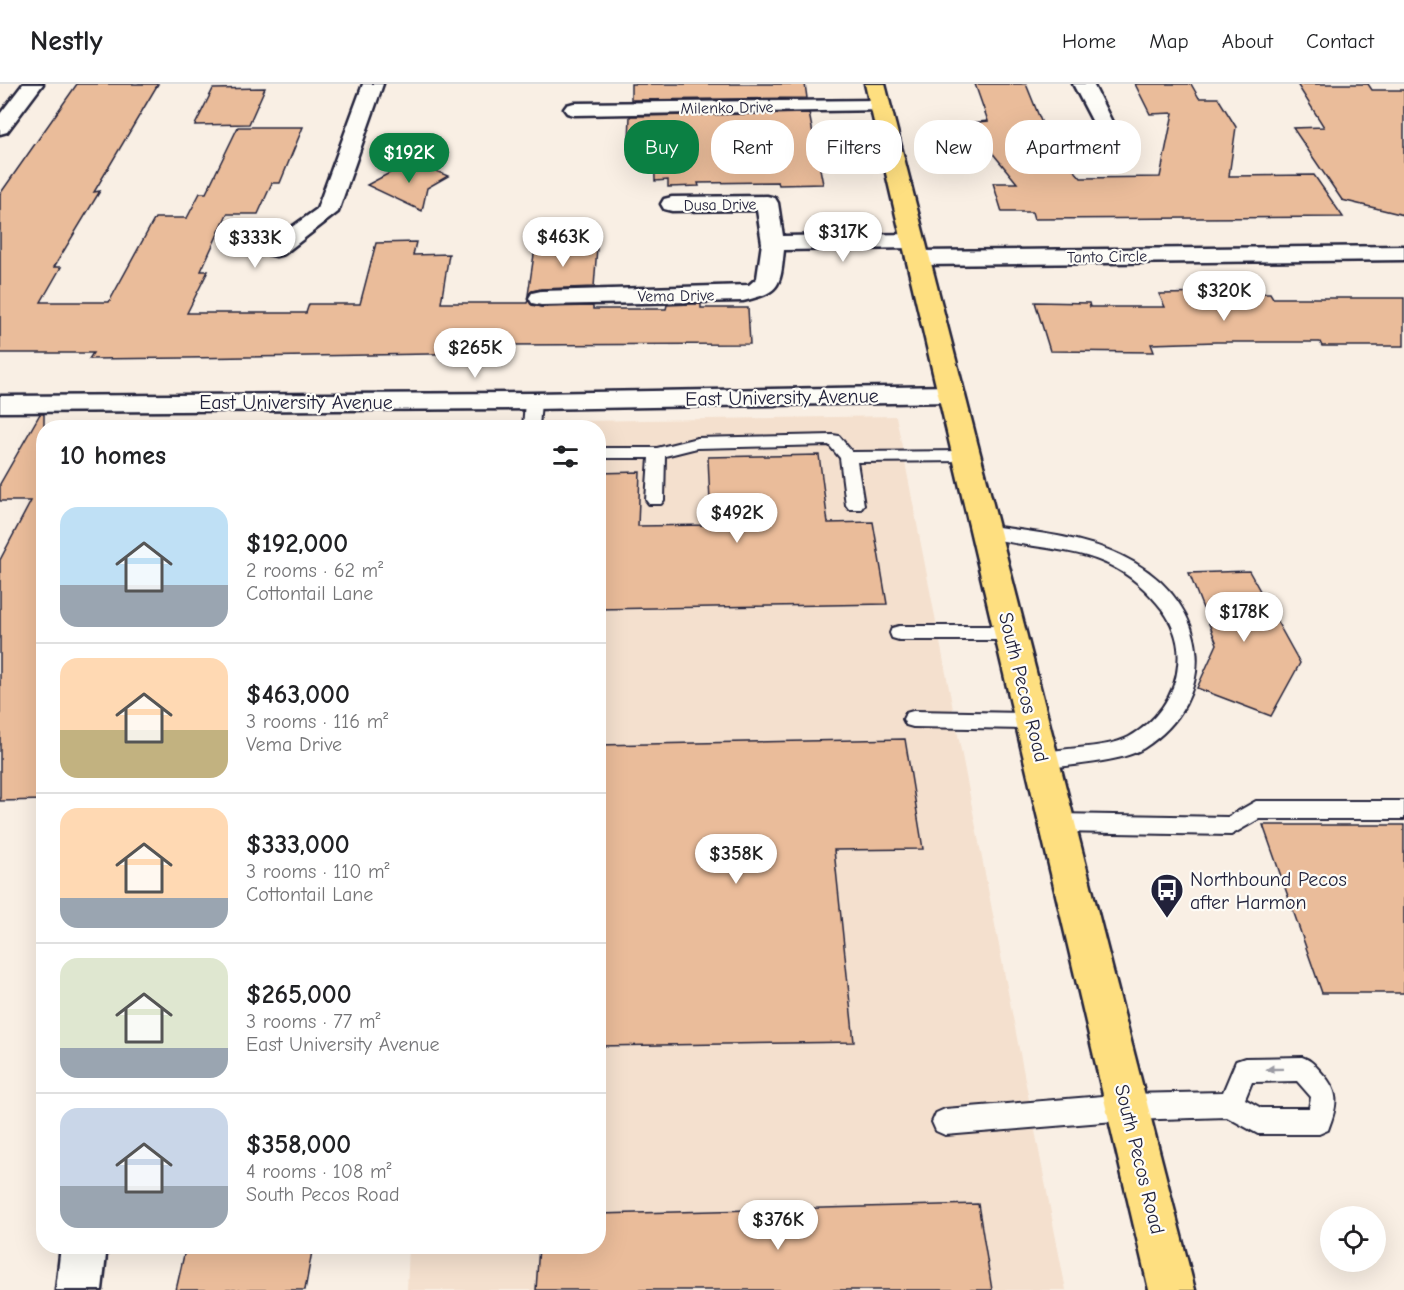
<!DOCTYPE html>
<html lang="en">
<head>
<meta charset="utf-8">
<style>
  :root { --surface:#fff; --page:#f6f6f6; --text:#202124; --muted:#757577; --line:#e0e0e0; --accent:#0b8043 }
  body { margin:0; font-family:"Comic Neue",sans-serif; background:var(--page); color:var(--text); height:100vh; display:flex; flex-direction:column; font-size:22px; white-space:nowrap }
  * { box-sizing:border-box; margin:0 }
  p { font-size:20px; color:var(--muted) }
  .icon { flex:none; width:33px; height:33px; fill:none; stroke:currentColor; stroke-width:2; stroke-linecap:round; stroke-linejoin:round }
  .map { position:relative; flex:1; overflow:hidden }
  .details { position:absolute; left:36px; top:336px; width:570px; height:834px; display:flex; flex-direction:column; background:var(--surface); border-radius:24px; box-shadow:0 6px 24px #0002 }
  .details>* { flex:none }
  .top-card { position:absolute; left:624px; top:36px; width:570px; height:54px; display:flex; gap:12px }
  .fabs { position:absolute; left:1320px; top:1122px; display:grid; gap:12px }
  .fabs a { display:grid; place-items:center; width:66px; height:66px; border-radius:50%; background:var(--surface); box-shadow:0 6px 24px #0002; font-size:30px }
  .price { position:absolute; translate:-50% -51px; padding:0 14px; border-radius:21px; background:#fff; color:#222; font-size:20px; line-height:39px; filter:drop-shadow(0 2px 3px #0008) }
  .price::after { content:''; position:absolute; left:50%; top:36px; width:18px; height:14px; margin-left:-9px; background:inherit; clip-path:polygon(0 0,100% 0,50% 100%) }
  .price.on { background:var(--accent); color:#fff }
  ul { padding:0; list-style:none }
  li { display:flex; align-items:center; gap:18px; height:150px; padding:0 24px }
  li+li { border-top:2px solid var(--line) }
  li span { display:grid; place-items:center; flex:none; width:168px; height:120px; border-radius:18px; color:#555 }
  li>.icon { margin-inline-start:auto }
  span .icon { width:72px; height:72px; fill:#fffc; stroke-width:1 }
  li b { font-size:26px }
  h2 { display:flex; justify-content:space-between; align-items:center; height:72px; padding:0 24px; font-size:26px }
  .pill { padding:0 21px; border-radius:24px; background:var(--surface); box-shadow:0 6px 24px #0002; font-size:21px; line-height:54px }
  .pill.on { background:var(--accent); color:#fff }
  header { display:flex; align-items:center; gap:36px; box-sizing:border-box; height:84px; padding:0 30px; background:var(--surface); border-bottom:2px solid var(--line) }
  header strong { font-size:28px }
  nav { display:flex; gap:33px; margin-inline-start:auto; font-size:21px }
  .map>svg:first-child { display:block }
</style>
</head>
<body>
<header>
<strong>Nestly</strong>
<nav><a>Home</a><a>Map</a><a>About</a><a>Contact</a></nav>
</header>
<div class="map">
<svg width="1404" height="1206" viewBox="0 0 1404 1206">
  <rect width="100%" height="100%" fill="#f9efe4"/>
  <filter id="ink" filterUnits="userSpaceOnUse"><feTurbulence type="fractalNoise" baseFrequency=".0167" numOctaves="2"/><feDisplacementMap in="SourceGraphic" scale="12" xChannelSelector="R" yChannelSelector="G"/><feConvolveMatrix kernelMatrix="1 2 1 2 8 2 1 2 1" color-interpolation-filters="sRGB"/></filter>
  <g filter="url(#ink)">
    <path fill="#f4e0ce" d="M896,332L1066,1206H407L409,1163L598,1162V344L455,343L456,339Z"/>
    <g fill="#eabc9a" stroke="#22223b" stroke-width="1.5">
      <path d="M77,0H158L94,108L100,107L54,183H61L41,218H109L155,134H187L200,109H206L238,43H303L280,99H272L258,130H227L201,187H208L187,229H306L309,220H360L376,159L416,158L413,171L449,170L441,219H527L528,216L532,221L541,223L593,222V225H666L667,221L691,220H701V224H748L750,260L491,261L490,269L186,274L89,275L93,269H0V110Z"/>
      <path d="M631,0H805L807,14L631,16Z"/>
      <path d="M975,0H1026L1049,57L1081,94L1160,93L1173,29L1150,30L1135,0H1191L1199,14H1218L1236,43L1229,92L1314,91L1343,133L1034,135L1032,128H1002L993,99H1017L968,39L988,37Z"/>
      <path d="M1297,0H1368L1372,6H1404V131L1342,116L1293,44L1324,43Z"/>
      <path d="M265,4L249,40L195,41L213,5Z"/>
      <path d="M809,29L823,100L779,101L778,98L698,99L699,102L668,103V96L655,97L654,57H629L630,32Z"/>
      <path d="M412,77L448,92L427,104L422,127L367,101Z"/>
      <path d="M597,163L594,203L541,205L532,207L528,211L535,164Z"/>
      <path d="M1222,209H1270L1273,214H1404V262H1322L1320,258H1216L1151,260L1154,268L1050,267L1035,218L1089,219L1090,223H1165L1159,210Z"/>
      <path d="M40,330H44V716L0,717V476L31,417H0V400Z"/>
      <path d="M819,371L828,439L873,438L887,520L598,525V389L640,388L638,442L711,441L708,373Z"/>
      <path d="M1249,487L1300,579L1271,632L1197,604L1217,560L1189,489Z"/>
      <path d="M905,655L923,765L834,766L854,958L598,962V661Z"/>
      <path d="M1263,741H1404V909H1322Z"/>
      <path d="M978,1120L992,1206H536L539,1162H598V1130Z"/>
      <path d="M186,1162H313L305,1206H176Z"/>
    </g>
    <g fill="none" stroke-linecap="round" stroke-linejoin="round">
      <g stroke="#22223b" stroke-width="4">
        <g id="service">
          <path d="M533,312L541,317L539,344H523L525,317Z"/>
          <path d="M833,351L839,352L852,368L967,367L973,368L975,372L973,376L967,377L857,378L864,421L861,425H849L846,421L840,374L829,361L697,364L665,372L664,416L661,420H649L646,416L649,374H598V364H657L697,354Z"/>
          <path d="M985,441C1035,449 1090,452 1135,479C1210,523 1221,614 1144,664C1123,678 1069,681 1042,685L1035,683L1032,677L1035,671C1062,662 1104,666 1129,653C1155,639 1176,611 1178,581C1181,558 1172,536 1157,519C1105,456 1047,471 979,451L976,447L979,443Z"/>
          <path d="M899,542H1010L1017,544L1019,549L1017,554L1010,556H899L892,554L890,549L892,544Z"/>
          <path d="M913,627L1032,629L1039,631L1042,637L1039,643L1032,645L913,643L906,641L903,635L906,629Z"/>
          <path d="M1256,717H1404V735H1259L1231,751L1057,748L1049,745L1046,739L1049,733L1057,730L1228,733Z"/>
          <path d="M1302,973C1311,976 1315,981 1321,988C1340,1008 1338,1020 1328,1046L1319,1050H1258L1227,1033L1127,1036L945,1051L936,1047L932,1038L936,1029L945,1025L1127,1010L1223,1008L1236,977L1245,974ZM1297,997L1311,1013L1309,1024H1261L1245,1015L1252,998Z"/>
        </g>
      </g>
      <g stroke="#22223b" stroke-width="5">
        <g id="minor">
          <path d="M23,0H43L7,48L0,50V30Z"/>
          <path d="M363,0H383L338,128L284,170L276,172L268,170L264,165L268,160L317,125Z"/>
          <path d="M1073,0H1093L1113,40L1110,44H1096Z"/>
          <path d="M880,16L887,18L890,22L887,26L574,31L567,29L564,25L567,21L574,19Z"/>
          <path d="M767,112L775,114L778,119L783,152L913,150L921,152L924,157L921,162L913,164L784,166C780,203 781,208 743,217L541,221L532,219L529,214L532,209L541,207L749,201L757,194L762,159L757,126L672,127L664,125L661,120L664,115L672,113Z"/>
          <path d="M1404,162V176L918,181L910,179L906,174L910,169L918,167Z"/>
          <path d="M951,302L960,304L964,310L960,316L951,318L533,325L0,328V312L533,309Z"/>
          <path d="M61,1162H107L102,1206H56Z"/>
        </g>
      </g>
      <g stroke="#22223b" stroke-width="5">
        <path id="primary" d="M865,0H885L1195,1206H1149Z"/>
      </g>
      <use href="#service" fill="#fdfcf7" fill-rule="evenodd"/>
      <use href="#minor" fill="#fdfcf7" fill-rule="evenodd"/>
      <use href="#primary" fill="#fedf80" fill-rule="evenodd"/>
    </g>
    <defs><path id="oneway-solid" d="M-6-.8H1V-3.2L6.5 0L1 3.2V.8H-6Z" transform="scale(1.5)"/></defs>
    <use fill="#9a9aa2" href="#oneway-solid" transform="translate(1275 985) rotate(179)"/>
  </g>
  <defs>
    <g id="bus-pin" transform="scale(1.725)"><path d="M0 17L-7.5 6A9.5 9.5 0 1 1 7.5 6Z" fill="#22223b" stroke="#fdfcf7"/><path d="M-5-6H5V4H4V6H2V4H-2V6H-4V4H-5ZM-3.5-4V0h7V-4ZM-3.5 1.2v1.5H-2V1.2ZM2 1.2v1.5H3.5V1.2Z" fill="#fff"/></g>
  </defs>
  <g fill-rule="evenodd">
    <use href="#bus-pin" x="1167" y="806"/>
  </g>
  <g text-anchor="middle" stroke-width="4.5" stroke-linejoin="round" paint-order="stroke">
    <g font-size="16" fill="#22223b" stroke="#fdfcf7">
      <text transform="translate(727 23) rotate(-1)" y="6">Milenko Drive</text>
      <text transform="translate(720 120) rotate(-1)" y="6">Dusa Drive</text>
      <text transform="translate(1107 172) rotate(-1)" y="6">Tanto Circle</text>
      <text transform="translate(676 211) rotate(-1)" y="6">Vema Drive</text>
    </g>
    <g font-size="20" fill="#22223b" stroke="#fdfcf7">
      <text transform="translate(782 313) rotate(-1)" y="7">East University Avenue</text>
      <text x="296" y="325">East University Avenue</text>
      <text transform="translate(1024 603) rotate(76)" y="7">South Pecos Road</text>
      <text transform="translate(1140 1075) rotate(76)" y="7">South Pecos Road</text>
    </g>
    <g font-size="20" fill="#22223b" stroke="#fdfcf7" text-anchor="start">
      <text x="1190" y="802">Northbound Pecos<tspan x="1190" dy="23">after Harmon</tspan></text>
    </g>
  </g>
</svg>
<div class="fabs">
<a><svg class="icon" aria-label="locate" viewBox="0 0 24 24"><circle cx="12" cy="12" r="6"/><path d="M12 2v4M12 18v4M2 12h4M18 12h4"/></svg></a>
</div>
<b class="price on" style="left:409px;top:100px">$192K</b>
<b class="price" style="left:843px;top:179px">$317K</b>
<b class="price" style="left:563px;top:184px">$463K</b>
<b class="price" style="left:255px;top:185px">$333K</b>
<b class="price" style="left:1224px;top:238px">$320K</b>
<b class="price" style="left:475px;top:295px">$265K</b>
<b class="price" style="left:737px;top:460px">$492K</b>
<b class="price" style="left:1244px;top:559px">$178K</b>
<b class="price" style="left:736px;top:801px">$358K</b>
<b class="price" style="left:778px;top:1167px">$376K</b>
<div class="top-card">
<a class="pill on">Buy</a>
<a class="pill">Rent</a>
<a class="pill">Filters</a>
<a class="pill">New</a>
<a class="pill">Apartment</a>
</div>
<section class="details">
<h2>10 homes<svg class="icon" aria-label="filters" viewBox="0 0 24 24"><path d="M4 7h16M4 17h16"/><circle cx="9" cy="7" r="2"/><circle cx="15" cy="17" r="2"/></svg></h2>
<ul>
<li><span style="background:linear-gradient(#bfe0f5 65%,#9aa5b1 0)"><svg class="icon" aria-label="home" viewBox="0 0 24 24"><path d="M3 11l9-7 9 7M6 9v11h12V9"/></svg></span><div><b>$192,000</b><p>2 rooms · 62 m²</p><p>Cottontail Lane</p></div></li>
<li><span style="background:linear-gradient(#ffd9b3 60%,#c2b280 0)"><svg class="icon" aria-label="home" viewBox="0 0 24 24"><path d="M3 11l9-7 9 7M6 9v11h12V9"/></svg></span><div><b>$463,000</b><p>3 rooms · 116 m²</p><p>Vema Drive</p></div></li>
<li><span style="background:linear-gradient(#ffd9b3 75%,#9aa5b1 0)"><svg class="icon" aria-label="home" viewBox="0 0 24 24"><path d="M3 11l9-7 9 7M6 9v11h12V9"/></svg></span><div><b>$333,000</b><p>3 rooms · 110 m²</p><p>Cottontail Lane</p></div></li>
<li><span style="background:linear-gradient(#dfe7d0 75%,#9aa5b1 0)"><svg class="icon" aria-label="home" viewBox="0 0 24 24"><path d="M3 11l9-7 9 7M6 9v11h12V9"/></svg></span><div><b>$265,000</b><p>3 rooms · 77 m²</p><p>East University Avenue</p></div></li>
<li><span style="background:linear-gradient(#c9d6e8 65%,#9aa5b1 0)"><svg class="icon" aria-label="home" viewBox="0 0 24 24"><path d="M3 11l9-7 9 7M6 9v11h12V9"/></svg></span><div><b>$358,000</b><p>4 rooms · 108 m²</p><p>South Pecos Road</p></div></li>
</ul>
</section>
</div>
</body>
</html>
